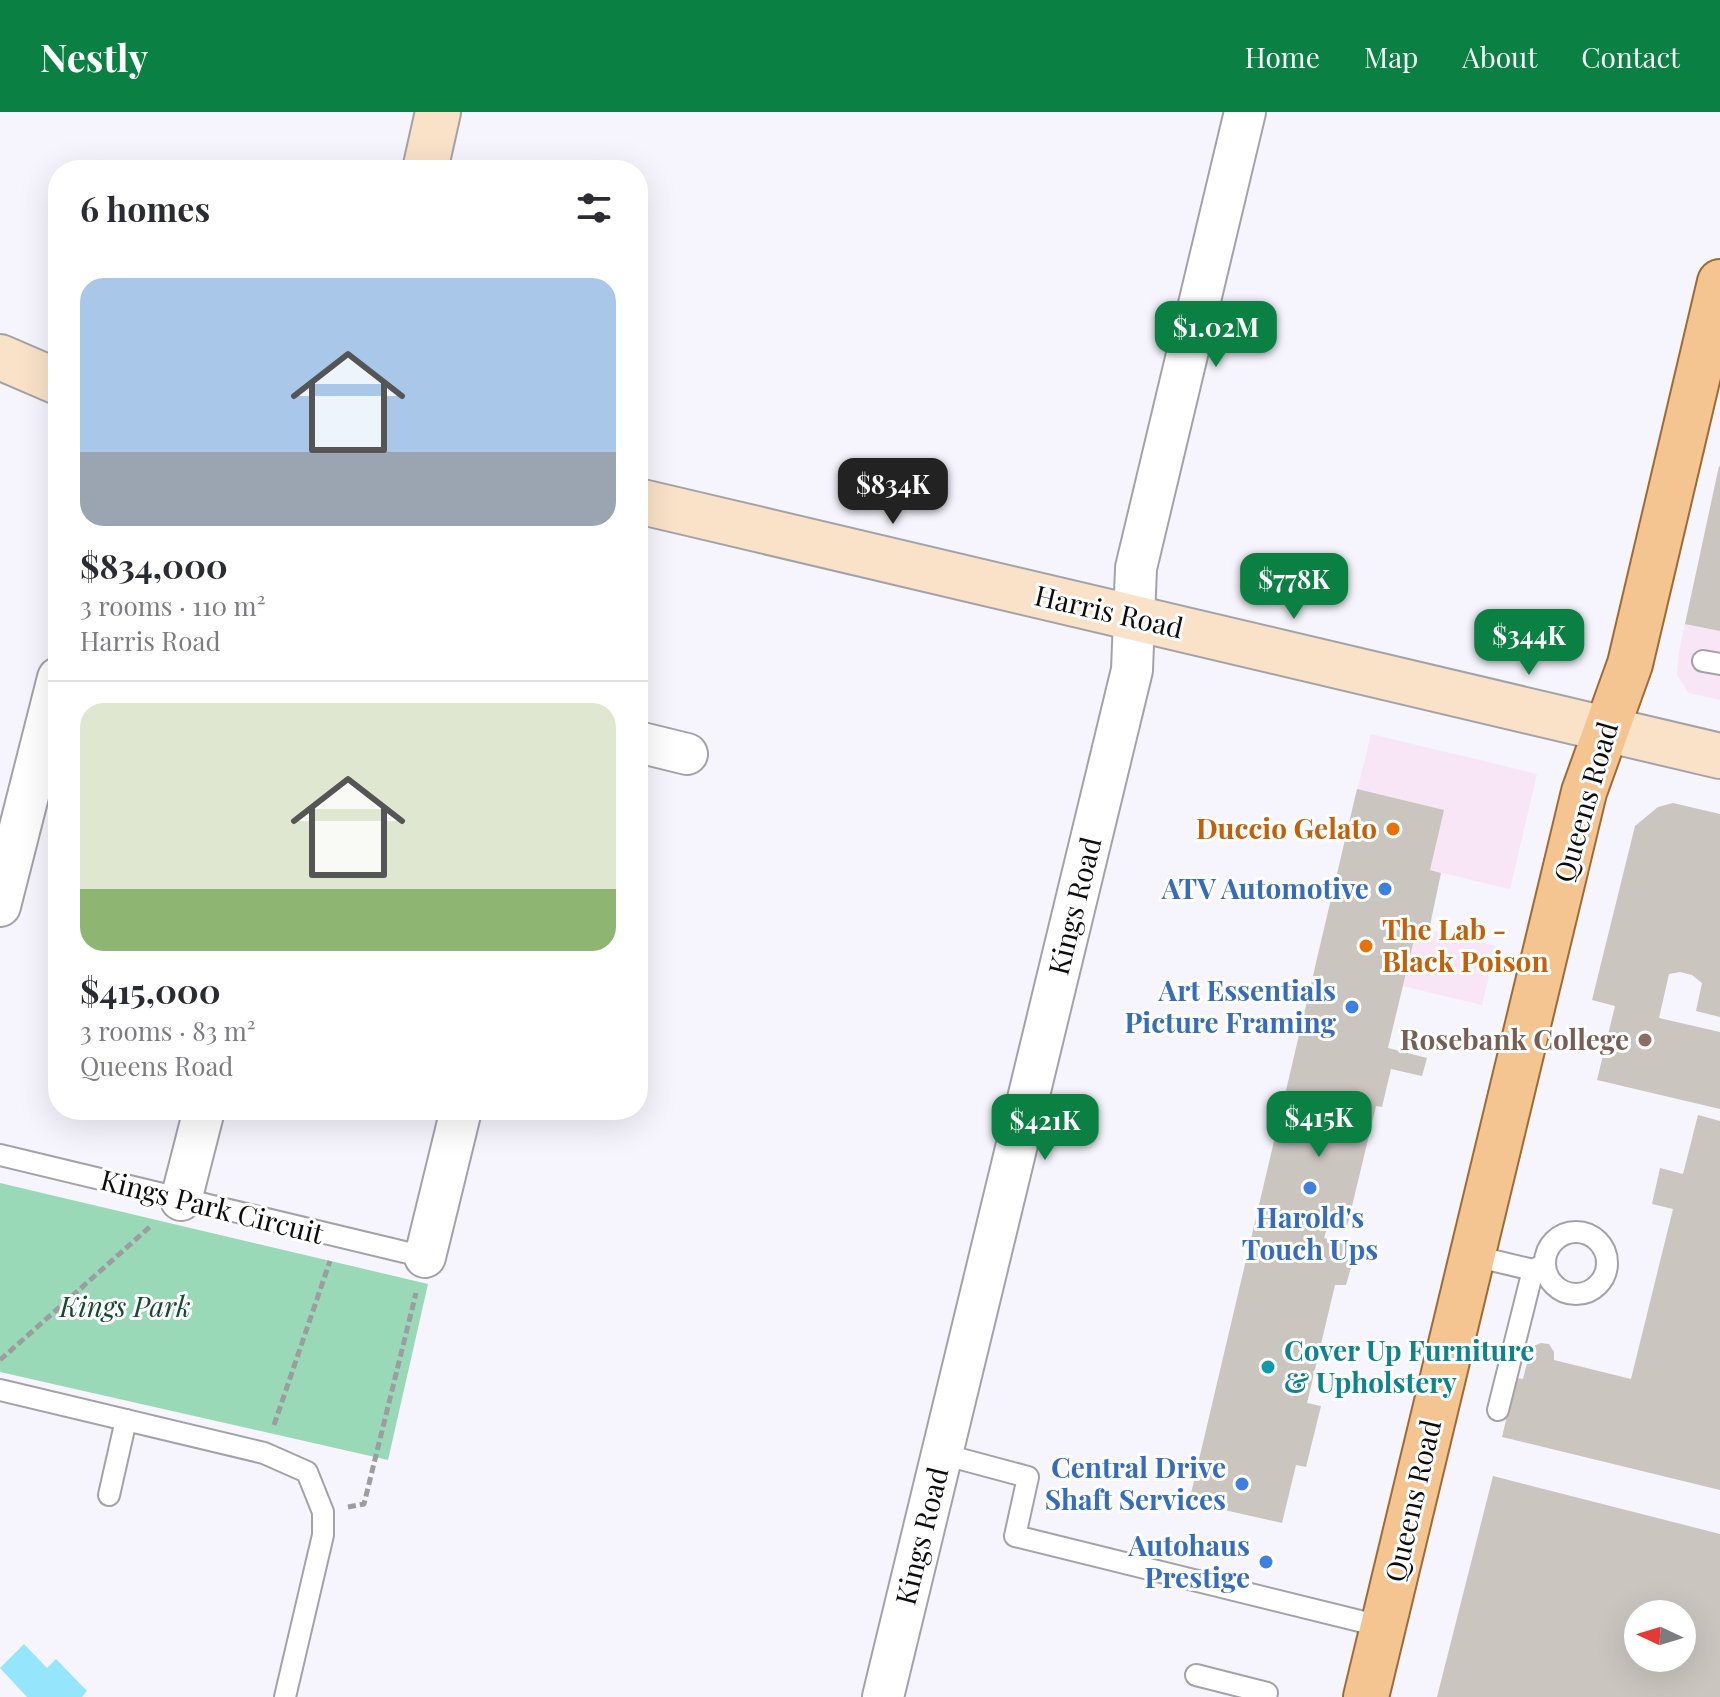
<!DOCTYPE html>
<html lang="en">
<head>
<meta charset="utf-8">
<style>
  :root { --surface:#fff; --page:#f2f2f3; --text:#2b2b33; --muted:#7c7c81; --line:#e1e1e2; --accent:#0b8043 }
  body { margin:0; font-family:"Playfair Display",serif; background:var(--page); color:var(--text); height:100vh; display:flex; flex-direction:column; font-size:30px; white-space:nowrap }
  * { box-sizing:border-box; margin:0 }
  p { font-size:26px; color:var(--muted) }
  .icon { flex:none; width:44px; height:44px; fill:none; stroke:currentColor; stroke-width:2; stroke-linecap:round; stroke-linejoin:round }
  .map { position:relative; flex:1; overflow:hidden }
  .sheet { position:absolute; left:48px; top:48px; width:600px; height:960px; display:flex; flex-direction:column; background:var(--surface); border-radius:32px; box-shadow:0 8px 32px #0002 }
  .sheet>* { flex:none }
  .needle { width:52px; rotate:274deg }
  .controls { position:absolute; left:1624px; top:1488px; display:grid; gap:16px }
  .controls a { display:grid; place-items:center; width:72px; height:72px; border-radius:50%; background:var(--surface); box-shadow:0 8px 32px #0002; font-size:40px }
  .price { position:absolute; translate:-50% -68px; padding:0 18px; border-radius:16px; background:var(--accent); color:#fff; font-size:26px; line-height:52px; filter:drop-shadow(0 2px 4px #0008) }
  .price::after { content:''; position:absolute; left:50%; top:48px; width:24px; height:18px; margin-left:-12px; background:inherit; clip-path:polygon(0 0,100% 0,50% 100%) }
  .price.active { background:#222; color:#fff }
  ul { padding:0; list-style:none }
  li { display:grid; align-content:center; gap:16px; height:424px; padding:0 32px }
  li+li { border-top:2px solid var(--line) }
  li span { display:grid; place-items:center; height:248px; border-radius:24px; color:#555 }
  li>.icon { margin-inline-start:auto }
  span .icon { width:144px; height:144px; fill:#fffc; stroke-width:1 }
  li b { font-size:34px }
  h2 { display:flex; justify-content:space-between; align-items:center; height:96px; padding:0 32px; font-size:34px }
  header { display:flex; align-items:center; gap:48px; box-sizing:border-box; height:112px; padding:0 40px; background:var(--accent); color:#fff }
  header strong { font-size:38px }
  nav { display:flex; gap:44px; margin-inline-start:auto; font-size:28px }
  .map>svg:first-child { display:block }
</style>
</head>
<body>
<header>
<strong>Nestly</strong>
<nav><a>Home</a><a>Map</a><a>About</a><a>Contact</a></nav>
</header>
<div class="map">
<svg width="1720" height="1585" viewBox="0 0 1720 1585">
  <rect width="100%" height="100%" fill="#f6f4fc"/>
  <g fill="#f8e5f5">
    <path d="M1720,350V588L1689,581L1677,563L1679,540Z"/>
    <path d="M1371,622L1537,662L1510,777L1343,737Z"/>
    <path d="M1329,794L1496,834L1482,893L1315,853Z"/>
  </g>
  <path fill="#9ad9b8" d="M0,1071L428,1172L388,1348L0,1260Z"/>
  <path fill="#95e5fd" d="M24,1532L47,1556L56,1547L87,1579L82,1585H27L0,1556Z"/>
  <g fill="#cac5bf" fill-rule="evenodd">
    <path d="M1719,354L1720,355V519L1685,512Z"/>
    <path d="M1357,677L1444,698L1430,758L1441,761L1429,818L1417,815L1388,936L1427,946L1422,964L1391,957L1382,995L1376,994L1347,1115L1329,1110L1324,1126L1357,1134L1346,1173H1335L1307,1291L1321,1294L1306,1355L1296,1353L1282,1411L1189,1390Z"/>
    <path d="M1673,691L1720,702V905L1696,899L1702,871L1692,863L1680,860L1669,862L1659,906L1720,920V997L1597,968L1615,894L1592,888L1635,714L1658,695Z"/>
    <path d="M1698,1003L1720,1009V1378L1502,1325L1516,1266L1523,1267L1531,1235L1541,1231L1549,1232L1554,1240V1248L1631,1267L1673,1097L1652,1092L1660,1056L1683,1062Z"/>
    <path d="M1493,1364L1720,1422V1585H1437ZM1638,1502H1682V1546H1638Z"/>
  </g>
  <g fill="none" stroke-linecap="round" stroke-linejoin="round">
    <g stroke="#a4a2a9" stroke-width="24">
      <g id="lane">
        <path d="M1703,549L1720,552"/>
        <path d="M0,1043L425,1145"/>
        <circle cx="1576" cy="1151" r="31"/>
        <path d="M1474,1144L1533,1158L1543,1153"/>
        <path d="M0,1278L264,1341L307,1360L323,1400V1423L285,1585"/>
        <path d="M1498,1298L1533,1158"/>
        <path d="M942,1342L1028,1365L1015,1424L1384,1515"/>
        <path d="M109,1383L126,1308"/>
        <path d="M1196,1563L1267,1581L1266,1585"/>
      </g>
    </g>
    <g stroke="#a4a2a9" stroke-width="44">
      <g id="street">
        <path d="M638,630L687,642"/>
        <path d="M0,794L58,566"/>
        <path d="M181,1088L204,998"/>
        <path d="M425,1145L461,998"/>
        <path d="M883,1585L1132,558L1136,456L1245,0"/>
      </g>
    </g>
    <g stroke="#a4a2a9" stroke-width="48">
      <g id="secondary">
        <path d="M425,58L438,0"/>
        <path d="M0,245L58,270"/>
        <path d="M638,389L1720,644"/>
      </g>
    </g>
    <g stroke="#9e6b33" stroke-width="48">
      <path id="primary" d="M1366,1585L1584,680L1630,552L1720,170"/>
    </g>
    <g stroke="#9d9ca1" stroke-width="5" stroke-dasharray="8 4" stroke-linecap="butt">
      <path d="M0,1248L152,1113"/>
      <path d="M274,1313L330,1149"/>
      <path d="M348,1395L364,1392L416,1181"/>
    </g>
    <use href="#lane" stroke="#fff" stroke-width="20"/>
    <use href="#street" stroke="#fff" stroke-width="40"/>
    <use href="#secondary" stroke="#f9e2c8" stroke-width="44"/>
    <use href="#primary" stroke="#f4c591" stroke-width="44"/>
  </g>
  <g fill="#e8710a" stroke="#fff" stroke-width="3">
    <circle cx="1393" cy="717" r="8"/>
    <circle cx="1366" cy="834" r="8"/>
  </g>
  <g fill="#3f7fe0" stroke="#fff" stroke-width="3">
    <circle cx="1385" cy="777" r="8"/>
    <circle cx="1352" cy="895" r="8"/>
    <circle cx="1310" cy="1076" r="8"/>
    <circle cx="1242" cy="1372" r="8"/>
    <circle cx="1266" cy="1450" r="8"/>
  </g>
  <circle fill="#8d6e63" stroke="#fff" stroke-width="3" cx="1645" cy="928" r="8"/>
  <circle fill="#0f9aa8" stroke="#fff" stroke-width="3" cx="1268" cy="1255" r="8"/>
  <g text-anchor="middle" stroke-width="6" stroke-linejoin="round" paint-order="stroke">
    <g font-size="28" fill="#0c0c0e" stroke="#fff">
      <text transform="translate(1109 500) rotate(13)" y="10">Harris Road</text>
      <text transform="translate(1586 690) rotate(-74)" y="10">Queens Road</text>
      <text transform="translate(1075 794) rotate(-76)" y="10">Kings Road</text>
      <text transform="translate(212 1095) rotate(14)" y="10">Kings Park Circuit</text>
      <text transform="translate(1413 1389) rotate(-77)" y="10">Queens Road</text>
      <text transform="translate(922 1424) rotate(-76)" y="10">Kings Road</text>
    </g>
    <g font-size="28" font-weight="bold" fill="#c56008" stroke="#fff" text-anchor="end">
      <text x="1377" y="727">Duccio Gelato</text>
      <text x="1382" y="828" text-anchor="start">The Lab -<tspan x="1382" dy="32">Black Poison</tspan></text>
    </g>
    <g font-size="28" font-weight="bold" fill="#366cbe" stroke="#fff" text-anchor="end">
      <text x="1369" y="787">ATV Automotive</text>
      <text x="1336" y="889">Art Essentials<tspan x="1336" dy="32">Picture Framing</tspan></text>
      <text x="1310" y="1116" text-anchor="middle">Harold's<tspan x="1310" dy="32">Touch Ups</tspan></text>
      <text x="1226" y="1366">Central Drive<tspan x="1226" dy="32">Shaft Services</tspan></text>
      <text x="1250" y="1444">Autohaus<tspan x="1250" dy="32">Prestige</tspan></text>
    </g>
    <g font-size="28" font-weight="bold" fill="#785e54" stroke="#fff" text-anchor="end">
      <text x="1629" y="938">Rosebank College</text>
    </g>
    <g font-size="28" font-style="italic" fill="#164b33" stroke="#fff">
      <text x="125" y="1205">Kings Park</text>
    </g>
    <g font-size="28" font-weight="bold" fill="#0d838f" stroke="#fff" text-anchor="start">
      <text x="1284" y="1249">Cover Up Furniture<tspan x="1284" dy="32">&amp; Upholstery</tspan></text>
    </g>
  </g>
</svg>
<div class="controls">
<a><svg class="needle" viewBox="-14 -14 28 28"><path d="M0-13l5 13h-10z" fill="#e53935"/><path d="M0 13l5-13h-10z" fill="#7c7c81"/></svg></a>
</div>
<b class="price" style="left:1216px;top:257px">$1.02M</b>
<b class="price active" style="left:893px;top:414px">$834K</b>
<b class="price" style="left:1294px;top:509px">$778K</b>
<b class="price" style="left:1529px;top:565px">$344K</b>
<b class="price" style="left:1319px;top:1047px">$415K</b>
<b class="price" style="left:1045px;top:1050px">$421K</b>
<section class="sheet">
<h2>6 homes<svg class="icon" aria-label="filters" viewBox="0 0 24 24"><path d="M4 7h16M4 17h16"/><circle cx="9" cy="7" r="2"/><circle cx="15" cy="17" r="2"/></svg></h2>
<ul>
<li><span style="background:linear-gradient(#a9c7e8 70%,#9aa5b1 0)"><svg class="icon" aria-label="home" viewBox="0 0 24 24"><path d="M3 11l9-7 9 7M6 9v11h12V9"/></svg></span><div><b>$834,000</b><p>3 rooms · 110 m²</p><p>Harris Road</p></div></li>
<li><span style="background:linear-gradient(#dfe7d0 75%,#8fb573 0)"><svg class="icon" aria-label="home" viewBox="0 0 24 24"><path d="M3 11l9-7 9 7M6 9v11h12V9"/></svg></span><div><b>$415,000</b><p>3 rooms · 83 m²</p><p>Queens Road</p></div></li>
</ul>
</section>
</div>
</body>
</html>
